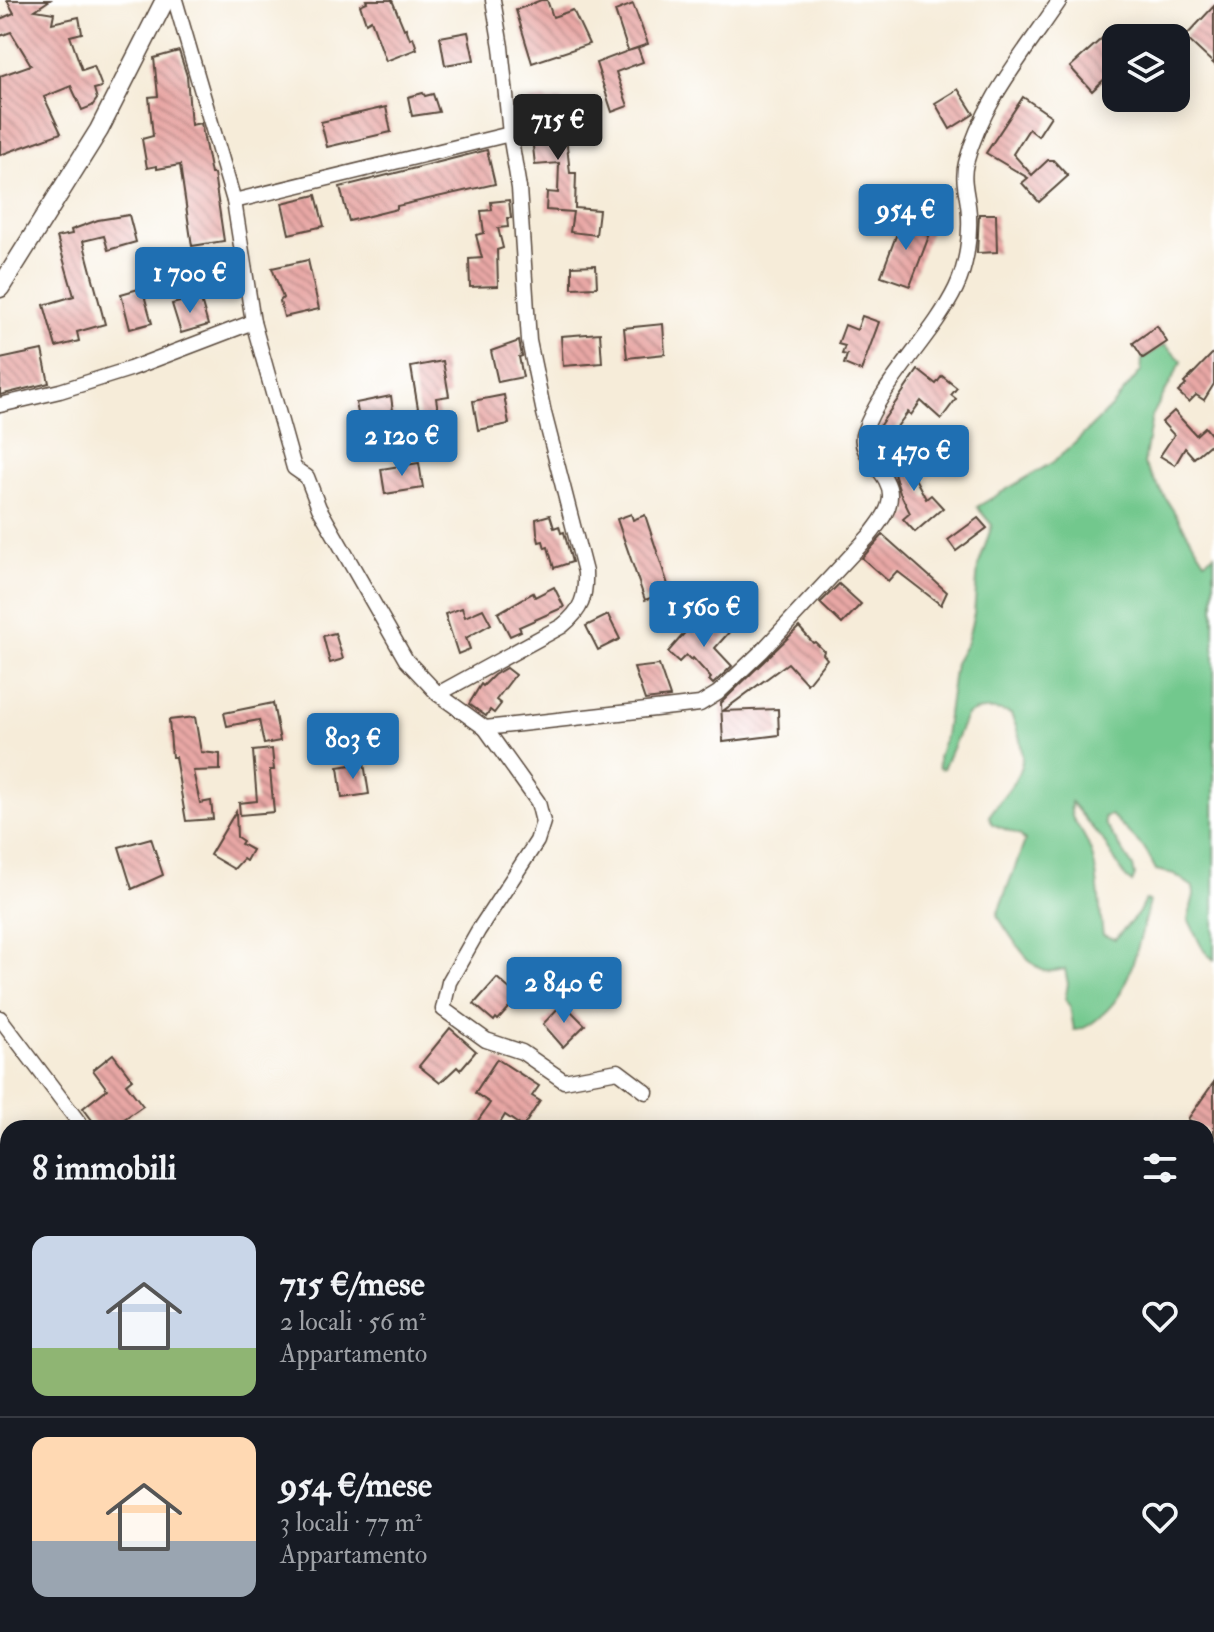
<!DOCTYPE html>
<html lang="it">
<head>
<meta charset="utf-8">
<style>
  :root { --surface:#171b24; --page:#20242c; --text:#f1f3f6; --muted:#9ea1a6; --line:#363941; --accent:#1f6fb2 }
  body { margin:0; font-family:"IM FELL Double Pica",serif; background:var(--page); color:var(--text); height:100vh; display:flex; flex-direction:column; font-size:30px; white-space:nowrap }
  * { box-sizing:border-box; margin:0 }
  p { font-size:26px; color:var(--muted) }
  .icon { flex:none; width:44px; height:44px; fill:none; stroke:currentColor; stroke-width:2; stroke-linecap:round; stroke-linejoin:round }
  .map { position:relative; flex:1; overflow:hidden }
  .details { position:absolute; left:0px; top:1120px; width:1214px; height:512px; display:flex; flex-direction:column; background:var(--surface); border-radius:24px 24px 0 0; box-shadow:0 4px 20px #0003 }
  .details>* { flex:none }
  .tools { position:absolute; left:1102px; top:24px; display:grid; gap:16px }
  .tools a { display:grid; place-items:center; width:88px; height:88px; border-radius:16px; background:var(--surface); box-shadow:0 4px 20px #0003; font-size:40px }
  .price { position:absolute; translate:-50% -68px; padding:0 18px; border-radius:8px; background:var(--accent); color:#fff; font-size:26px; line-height:52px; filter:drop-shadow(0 2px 4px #0008) }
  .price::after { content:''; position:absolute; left:50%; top:48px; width:24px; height:18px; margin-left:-12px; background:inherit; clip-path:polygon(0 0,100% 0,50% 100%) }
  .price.on { background:#222; color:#fff }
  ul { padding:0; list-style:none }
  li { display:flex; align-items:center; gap:24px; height:200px; padding:0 32px }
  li+li { border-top:2px solid var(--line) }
  li span { display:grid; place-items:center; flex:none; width:224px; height:160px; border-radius:16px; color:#555 }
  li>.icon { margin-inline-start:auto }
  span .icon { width:96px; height:96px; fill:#fffc; stroke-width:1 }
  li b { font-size:34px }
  h2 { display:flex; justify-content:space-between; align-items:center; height:96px; padding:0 32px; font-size:34px }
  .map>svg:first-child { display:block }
</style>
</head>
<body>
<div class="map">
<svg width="1214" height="1632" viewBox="0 0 1214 1632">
  <defs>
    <pattern id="building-back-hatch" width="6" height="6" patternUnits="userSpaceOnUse" patternTransform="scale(2)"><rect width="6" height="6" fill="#e8a7a5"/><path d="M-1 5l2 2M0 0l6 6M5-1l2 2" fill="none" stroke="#bd8886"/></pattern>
  </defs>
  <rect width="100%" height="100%" fill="#fff"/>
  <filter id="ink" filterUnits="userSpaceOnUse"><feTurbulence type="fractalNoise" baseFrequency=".0125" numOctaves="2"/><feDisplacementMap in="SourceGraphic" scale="16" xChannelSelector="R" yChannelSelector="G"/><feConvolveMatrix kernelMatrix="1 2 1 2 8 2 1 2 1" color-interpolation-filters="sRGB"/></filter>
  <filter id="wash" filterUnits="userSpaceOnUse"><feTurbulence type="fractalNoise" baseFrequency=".006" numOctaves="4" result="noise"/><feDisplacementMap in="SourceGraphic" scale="32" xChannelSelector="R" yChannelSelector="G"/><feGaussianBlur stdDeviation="1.8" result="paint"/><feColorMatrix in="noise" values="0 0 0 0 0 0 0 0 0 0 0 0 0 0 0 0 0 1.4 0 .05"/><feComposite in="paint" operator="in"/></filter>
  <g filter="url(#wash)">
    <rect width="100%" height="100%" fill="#f6ecd9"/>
    <path fill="#72c88d" stroke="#567956" stroke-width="2" d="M1165,345L1182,361L1152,416L1144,464L1205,561L1214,554V960C1199,949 1197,934 1188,919L1194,895L1193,887L1174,874L1156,870L1145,849L1111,815L1104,817L1105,824L1133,867L1135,875L1132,883L1126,878L1104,842L1071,802C1069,820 1076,821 1084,836C1100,863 1098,904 1103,935L1115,939L1138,914L1145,900L1149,901C1143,929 1134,967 1121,992C1114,1005 1089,1031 1074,1030L1070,1007L1065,999L1068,984L1065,969C1059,970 1052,972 1045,971C1029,967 1006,929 997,915L1025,841L1020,835L992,824L989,816C1019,774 1034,767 1011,714C999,709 977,707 966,716L943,769L939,768L938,757L945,736L955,663L967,642L974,614L978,567L992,525L977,507L1053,462L1073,445L1112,406L1141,371L1142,359Z"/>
    <g id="blocks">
      <g fill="url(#building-back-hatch)">
        <path d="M7,0H50L35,10L54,13L52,23L79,17L82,33L70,36L82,70L94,66L102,87L94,89L97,99L92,106L82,110L71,86L44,97L61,133L0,155V76L31,65L11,32L0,36V19L14,13Z"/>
        <path d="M366,0H392L404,29L406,28L410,39L413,37L417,49L386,61L371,20L366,23L360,5L367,2Z"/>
        <path d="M541,0H547L553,17L573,10L589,44L532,63L516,10Z"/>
        <path d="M633,4L648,44L628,51L638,48L643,62L616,72L628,106L612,112L596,63L628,51L615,11Z"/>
        <path d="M1214,6V64L1185,37Z"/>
        <path d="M468,32L474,60L445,65L440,37Z"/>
        <path d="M1109,32L1116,40V68L1092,91L1070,67Z"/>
        <path d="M179,51L187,76L191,125L201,123L211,174H214L224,241L192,246L180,165L157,169V166L147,168L142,139L153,136L149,97L158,96L154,58Z"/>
        <path d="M958,89L974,114L950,129L935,103Z"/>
        <path d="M423,93L425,96L433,94L439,112L412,116L408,97Z"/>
        <path d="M1023,97L1051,116L1038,136L1029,129L1013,154L1032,175L1048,160H1053L1068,176L1039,202L1022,183L1028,178L986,153Z"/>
        <path d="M546,99L547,101L562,100L570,173H576L575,208L599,210L596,235L570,232L573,212L546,210L547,192L558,193L559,163L535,165L528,100Z"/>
        <path d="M386,107L391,132L327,147L321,122Z"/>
        <path d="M487,150L495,184L397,206V209L349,221L340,187Z"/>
        <path d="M316,195L324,226L289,234L282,203Z"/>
        <path d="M509,200L511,218H507L508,227L498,228L503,248L497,250L498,286L470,287L469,259L482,258L476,235L484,233L481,211L492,210L491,202Z"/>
        <path d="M979,214H996L997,252L977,253Z"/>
        <path d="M129,215L136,242L108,250L104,236L83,241L105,324L77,332L79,341L56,347L44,305L74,296L57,237L72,234L71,230L98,220Z"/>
        <path d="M903,217L932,228L910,286L881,276Z"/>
        <path d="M308,260L319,309L284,317L280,301L283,298L272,268Z"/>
        <path d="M596,265L597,287L572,288V266Z"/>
        <path d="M142,288L152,323L130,329L121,294Z"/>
        <path d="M200,297L208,325L181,333L172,304Z"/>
        <path d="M862,316L879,322L861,371L844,364L847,355L842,354L845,346L838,344L845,325L857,330Z"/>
        <path d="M663,324L665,354L627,358L624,328Z"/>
        <path d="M1157,326L1167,342L1143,358L1133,343Z"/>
        <path d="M600,333L602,363L563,366L561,336Z"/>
        <path d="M519,341L522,356L519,357L523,377L498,382L491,351Z"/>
        <path d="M42,350L49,383L0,395V359Z"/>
        <path d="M1214,352V384L1204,400L1196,395L1189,402L1178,392L1186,385L1184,383Z"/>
        <path d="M443,361L449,396L436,398L439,417L420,420L411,367Z"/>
        <path d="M918,370L936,384L942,376L957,388L951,395L956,399L941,419L921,401L911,415L908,412L890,436L878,428Z"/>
        <path d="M504,395L509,424L478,430L473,401Z"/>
        <path d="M391,396L397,441L365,447L356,403Z"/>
        <path d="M1174,411L1196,435L1205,427L1214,438V441L1194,458L1185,448L1175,465L1160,456L1174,435L1162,422Z"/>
        <path d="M910,448L919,464L910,469L926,499L931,495L943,508L915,532L903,519L910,513L900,493L892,467Z"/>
        <path d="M419,463L423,488L385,494L381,469Z"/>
        <path d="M631,514L633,520L645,515L670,591L645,600L617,519Z"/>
        <path d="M550,515L554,528L559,526L561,533L564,532L572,562L554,568L548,547L545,548L543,541L539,542L537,533L536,519Z"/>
        <path d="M978,518L987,528L956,551L948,540Z"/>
        <path d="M883,535L947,592L941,605L897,571L888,581L862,558Z"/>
        <path d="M839,584L861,604L842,624L820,603Z"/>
        <path d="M554,587L564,607L519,627L521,631L510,636L498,613L533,593L535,597Z"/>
        <path d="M462,608L465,617L483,609L491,624L466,638L470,649L458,654L445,614Z"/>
        <path d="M608,615L620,639L598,650L586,626Z"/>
        <path d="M695,621L704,628L708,623L715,629L721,622L731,630L715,648L732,666L713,684L709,680L711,678L693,658L691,660L686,655L679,662L668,652Z"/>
        <path d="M799,627L813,643L815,642L824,651L823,654L827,659L807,684L788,663L723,711L778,709L779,735L723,742L721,703Z"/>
        <path d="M335,633L343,659L330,663L323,636Z"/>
        <path d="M659,665L670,697L645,700L634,668Z"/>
        <path d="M506,668L515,675L496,700L501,704L494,713L490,710L486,716L469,704L481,684L483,686L494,675Z"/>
        <path d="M273,703L280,741L264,744L259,720L227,726L224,713Z"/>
        <path d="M195,717L201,752L220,754V770L193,771L200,803L211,801L213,819L186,821L175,757H172L169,720Z"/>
        <path d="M272,749L274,770H270L274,812L240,815L239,803L257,801L253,751Z"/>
        <path d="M364,763L369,794L342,798L338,767Z"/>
        <path d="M236,811L237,837L243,841L241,844L252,850L246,861L243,859L234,869L210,855Z"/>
        <path d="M151,838L163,875L132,889L119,847Z"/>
        <path d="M497,978L519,997L498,1020L496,1018L494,1021L474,1004Z"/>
        <path d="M563,1003L585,1025L563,1047L543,1024Z"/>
        <path d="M450,1028L476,1051L460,1070L457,1067L440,1083L419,1066Z"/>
        <path d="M113,1054L132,1079L126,1084L143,1106L111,1128H98L83,1108L107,1089L93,1070Z"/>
        <path d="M497,1059L539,1086L532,1096L540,1101L523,1127L505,1115L497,1128H473L490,1103L475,1093Z"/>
        <path d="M1214,1082V1138L1206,1132V1128H1200L1188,1119Z"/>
      </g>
    </g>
  </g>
  <g filter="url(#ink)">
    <use href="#blocks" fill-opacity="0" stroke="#57473a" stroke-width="2"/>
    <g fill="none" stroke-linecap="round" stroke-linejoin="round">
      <g stroke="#57473a" stroke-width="17">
        <g id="minor">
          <path d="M175,0L234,201L253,322L294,468L307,477L319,508L406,660L438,694L485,728L700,704L718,693L762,651L871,534C879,523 890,511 890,496C891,471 855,456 864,432C882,382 933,336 956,288C966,267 970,240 969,217C969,198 961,182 966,163C982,102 1026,51 1060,0"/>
          <path d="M234,201L510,134"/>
          <path d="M0,405L60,391L130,369L253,322"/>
          <path d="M438,694L562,626C582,610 586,597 585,572L544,413L529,341L519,188L510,134L501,47L493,0"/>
          <path d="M485,728L538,802L543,822L537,841L478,931L449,982L443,1009L486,1040L522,1052L564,1081L618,1071L646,1092"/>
          <path d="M0,1018L83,1128"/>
          <path d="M0,1608L8,1605"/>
        </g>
      </g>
      <g stroke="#57473a" stroke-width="21">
        <path id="tertiary" d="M0,288L99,130L165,0"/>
      </g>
      <use href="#minor" stroke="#fff" stroke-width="14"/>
      <use href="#tertiary" stroke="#fff" stroke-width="18"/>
    </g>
  </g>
</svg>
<div class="tools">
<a><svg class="icon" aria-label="layers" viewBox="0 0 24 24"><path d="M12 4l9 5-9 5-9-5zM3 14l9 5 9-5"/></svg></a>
</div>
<b class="price on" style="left:558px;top:162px">715 €</b>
<b class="price" style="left:906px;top:252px">954 €</b>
<b class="price" style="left:190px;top:315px">1 700 €</b>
<b class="price" style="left:402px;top:478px">2 120 €</b>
<b class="price" style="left:914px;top:493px">1 470 €</b>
<b class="price" style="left:704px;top:649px">1 560 €</b>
<b class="price" style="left:353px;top:781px">803 €</b>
<b class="price" style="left:564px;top:1025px">2 840 €</b>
<section class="details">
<h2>8 immobili<svg class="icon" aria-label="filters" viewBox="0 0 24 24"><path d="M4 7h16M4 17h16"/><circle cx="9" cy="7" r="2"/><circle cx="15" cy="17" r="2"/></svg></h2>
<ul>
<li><span style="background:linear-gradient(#c9d6e8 70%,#8fb573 0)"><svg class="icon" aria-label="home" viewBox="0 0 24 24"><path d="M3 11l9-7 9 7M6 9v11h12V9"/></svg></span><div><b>715 €/mese</b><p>2 locali · 56 m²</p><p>Appartamento</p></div><svg class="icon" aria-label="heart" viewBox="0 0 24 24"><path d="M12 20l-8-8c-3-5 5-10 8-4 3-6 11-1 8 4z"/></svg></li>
<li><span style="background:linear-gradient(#ffd9b3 65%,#9aa5b1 0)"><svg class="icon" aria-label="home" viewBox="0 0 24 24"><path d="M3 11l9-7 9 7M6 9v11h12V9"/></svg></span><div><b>954 €/mese</b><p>3 locali · 77 m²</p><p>Appartamento</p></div><svg class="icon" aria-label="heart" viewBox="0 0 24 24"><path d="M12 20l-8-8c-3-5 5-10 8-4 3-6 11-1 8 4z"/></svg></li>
</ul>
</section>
</div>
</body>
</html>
